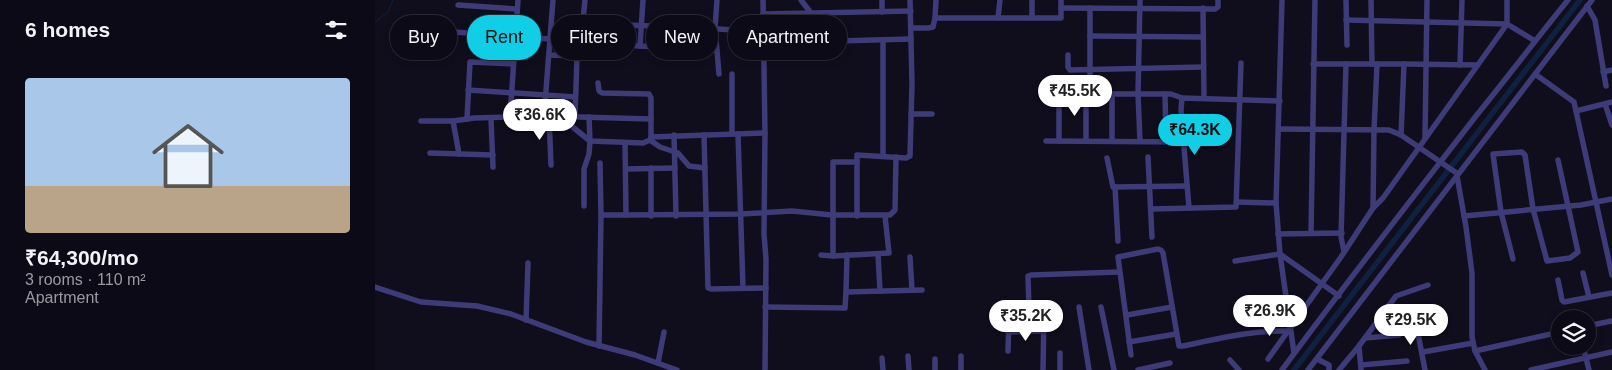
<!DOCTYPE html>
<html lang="en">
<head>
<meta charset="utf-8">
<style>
  :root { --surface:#0c0a16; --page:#15131f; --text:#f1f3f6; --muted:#9a9aa1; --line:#2c2b35; --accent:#0fcee5 }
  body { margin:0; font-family:Arial,sans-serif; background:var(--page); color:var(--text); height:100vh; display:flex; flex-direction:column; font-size:19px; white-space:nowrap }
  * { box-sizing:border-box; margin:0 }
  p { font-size:16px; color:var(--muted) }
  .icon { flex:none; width:28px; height:28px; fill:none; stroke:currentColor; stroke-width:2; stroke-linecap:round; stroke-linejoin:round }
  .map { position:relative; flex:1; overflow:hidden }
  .panel { display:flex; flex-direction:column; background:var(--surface); width:375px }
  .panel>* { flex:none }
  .top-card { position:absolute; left:15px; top:15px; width:475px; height:45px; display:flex; gap:10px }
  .tools { position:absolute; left:1176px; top:310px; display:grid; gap:10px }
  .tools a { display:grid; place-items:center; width:45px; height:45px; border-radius:50%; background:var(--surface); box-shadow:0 2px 8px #0003,0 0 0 1px var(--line); font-size:25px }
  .price { position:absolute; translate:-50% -42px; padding:0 11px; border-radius:18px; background:#fff; color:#222; font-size:16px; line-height:32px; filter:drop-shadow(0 1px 2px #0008) }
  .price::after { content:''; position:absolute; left:50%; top:30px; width:15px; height:11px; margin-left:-8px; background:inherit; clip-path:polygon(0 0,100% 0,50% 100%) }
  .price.active { background:var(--accent); color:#111 }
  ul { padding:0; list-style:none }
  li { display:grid; align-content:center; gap:10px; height:265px; padding:0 25px }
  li+li { border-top:1px solid var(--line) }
  li span { display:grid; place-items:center; height:155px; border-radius:5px; color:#555 }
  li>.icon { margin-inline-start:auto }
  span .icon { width:90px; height:90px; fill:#fffc; stroke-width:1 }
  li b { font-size:21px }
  h2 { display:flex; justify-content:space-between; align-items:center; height:60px; padding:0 25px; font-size:21px }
  .chip { padding:0 18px; border-radius:22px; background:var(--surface); box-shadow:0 2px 8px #0003,0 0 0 1px var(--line); font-size:18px; line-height:45px }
  .chip.active { background:var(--accent); color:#111 }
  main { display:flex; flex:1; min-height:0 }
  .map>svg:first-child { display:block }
</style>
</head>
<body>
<main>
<section class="panel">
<h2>6 homes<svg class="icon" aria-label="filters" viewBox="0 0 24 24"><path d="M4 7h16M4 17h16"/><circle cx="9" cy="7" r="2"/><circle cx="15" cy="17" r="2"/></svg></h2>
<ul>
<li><span style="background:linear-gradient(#a9c7e8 70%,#b9a48a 0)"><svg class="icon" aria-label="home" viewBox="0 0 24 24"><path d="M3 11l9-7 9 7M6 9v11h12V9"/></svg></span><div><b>₹64,300/mo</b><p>3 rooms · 110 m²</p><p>Apartment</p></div></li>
</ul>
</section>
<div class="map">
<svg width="1237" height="370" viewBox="0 0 1237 370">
  <rect width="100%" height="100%" fill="#100d1d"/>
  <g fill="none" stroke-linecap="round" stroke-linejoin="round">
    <path stroke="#0f213f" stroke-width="1" d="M0,22L13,12L18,0"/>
    <path stroke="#0f213f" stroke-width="5.5" d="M919,370L1205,0"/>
    <g stroke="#3e3b79" stroke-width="5.5">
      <path d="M210,0L206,41L208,43L341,50"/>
      <path d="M342,0L340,28L344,74"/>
      <path d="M388,0L390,133L389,234L391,259L390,370"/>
      <path d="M426,0L436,13"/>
      <path d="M507,0V12"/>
      <path d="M657,0V18"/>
      <path d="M907,0L901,203L905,254L919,353"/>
      <path d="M971,0L972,45"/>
      <path d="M996,0L997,64"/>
      <path d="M83,5L142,9"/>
      <path d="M1212,6L1220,20L1231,86"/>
      <path d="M686,8L840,9L843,7V0"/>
      <path d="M715,8V94"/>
      <path d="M828,8L829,98"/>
      <path d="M388,14L536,11"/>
      <path d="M560,18H686V0"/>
      <path d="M623,18L625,0"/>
      <path d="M971,20L1132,24V0"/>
      <path d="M209,22C268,27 328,27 388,32"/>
      <path d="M537,28H553L558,27L560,18L561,0"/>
      <path d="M79,32L175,39"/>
      <path d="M715,36L828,37"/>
      <path d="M508,40V156"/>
      <path d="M388,43L536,39"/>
      <path d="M265,46L268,0"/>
      <path d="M174,55L202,56L200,117"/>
      <path d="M693,55V67L695,70L828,67"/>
      <path d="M938,64H1029L1026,135"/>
      <path d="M1029,64L1102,65"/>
      <path d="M1085,65L1087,0"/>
      <path d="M1228,72L1237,70"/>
      <path d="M1160,74L1199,102L1237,275"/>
      <path d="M223,83L224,91L227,93L274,94L276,98V119"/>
      <path d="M93,90L200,97"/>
      <path d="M671,94H796L807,98"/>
      <path d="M684,94V141"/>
      <path d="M711,94V141"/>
      <path d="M790,94L791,141"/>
      <path d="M1230,104L1237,125"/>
      <path d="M1201,111L1237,102"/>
      <path d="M536,114H557"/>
      <path d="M169,116L178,0"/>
      <path d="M174,116L176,165"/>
      <path d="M184,116L215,141L268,143L275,140L276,137"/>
      <path d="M135,117L143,0"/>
      <path d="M116,118L118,167"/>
      <path d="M92,119L95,62L138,64"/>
      <path d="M46,121H78L99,118L169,116L276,119V137L390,133"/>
      <path d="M78,121L84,154"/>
      <path d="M904,129L1014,130L1026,135L1083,174"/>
      <path d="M357,134V74"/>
      <path d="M363,134L368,288"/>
      <path d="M299,135L301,216"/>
      <path d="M329,135L333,288L336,289L391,288"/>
      <path d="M1050,138L1052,0"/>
      <path d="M275,140L285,147L303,153L314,166L330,168"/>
      <path d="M671,141L808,142"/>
      <path d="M737,141V94"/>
      <path d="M765,141L763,94L765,0"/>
      <path d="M250,143L251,215L366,214L417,211L457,215H515L520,210L521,157"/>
      <path d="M55,153L118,155"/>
      <path d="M773,157L777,237"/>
      <path d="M732,158L738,187L812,186"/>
      <path d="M276,168V216"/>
      <path d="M251,169L300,168"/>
      <path d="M1082,176L1091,227L1097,273V337L1100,351L1110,370"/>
      <path d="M740,187L743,241"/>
      <path d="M862,202L901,203"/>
      <path d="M209,206V169L214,154L215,141L214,117"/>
      <path d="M814,208L806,110L807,98L905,101"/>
      <path d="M998,208L999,130L1002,64"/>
      <path d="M776,209L861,207L866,63"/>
      <path d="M226,215H251"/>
      <path d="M482,216V155L531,158L535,156L537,84L535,0"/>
      <path d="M1089,216L1206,205L1237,199"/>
      <path d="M936,233L940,0"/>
      <path d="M903,234L967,233"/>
      <path d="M969,251L966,237L971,64"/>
      <path d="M503,254L505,291"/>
      <path d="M446,255L458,256L514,253L510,216"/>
      <path d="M472,255L471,292L547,290"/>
      <path d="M458,256V162H482"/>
      <path d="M535,257L537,290"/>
      <path d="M1138,259L1126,212L1118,154L1147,152L1150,155L1158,209L1172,261L1195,258L1203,252L1183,160"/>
      <path d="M860,261L905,254L964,296"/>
      <path d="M1208,273L1214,297"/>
      <path d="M1183,280L1187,300L1189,302L1237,293"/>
      <path d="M0,287L46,302L102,306L136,314L211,342L260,355L302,370"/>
      <path d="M390,307L470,308L471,292"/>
      <path d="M704,307L714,370"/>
      <path d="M726,307L739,370"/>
      <path d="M752,315L797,307"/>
      <path d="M1040,318L1050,370"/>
      <path d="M151,320L153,263"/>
      <path d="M1022,321L1057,315"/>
      <path d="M1212,326L1237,321"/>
      <path d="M633,332L669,331"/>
      <path d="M990,338L1024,335"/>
      <path d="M754,342L801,334"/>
      <path d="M224,346L226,215L225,163"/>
      <path d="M984,346L986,370"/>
      <path d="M1208,346L1214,370"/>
      <path d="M633,351L634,316"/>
      <path d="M1100,351L1185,332"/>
      <path d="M1048,352L1098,343"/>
      <path d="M685,353V370"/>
      <path d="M756,355L743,257L783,249L786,250L788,253L804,346H808C842,339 878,330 912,331"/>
      <path d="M533,356L534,370"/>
      <path d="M586,356V370"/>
      <path d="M507,358L508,370"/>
      <path d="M893,359L966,257L998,208L1008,198L1132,24L1160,41"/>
      <path d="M942,359L954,365V370"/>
      <path d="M855,360L864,370"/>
      <path d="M283,363L289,332"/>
      <path d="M986,365L1032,361"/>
      <path d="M560,370V359"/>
      <path d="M668,370L669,313L667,310L654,308L653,276L656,275L744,272"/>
      <path d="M763,370L795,363"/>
      <path d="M907,370C970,284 1036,200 1101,116C1132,78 1162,38 1193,0"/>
      <path d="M933,370L1217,0"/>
      <path d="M964,370L984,346L1021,296L1053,285"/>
      <path d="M1156,370L1237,352"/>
    </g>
  </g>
</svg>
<div class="tools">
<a><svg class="icon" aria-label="layers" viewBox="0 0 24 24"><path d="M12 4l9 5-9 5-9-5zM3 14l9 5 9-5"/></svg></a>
</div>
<b class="price" style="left:700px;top:117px">₹45.5K</b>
<b class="price" style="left:165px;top:141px">₹36.6K</b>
<b class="price active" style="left:820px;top:156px">₹64.3K</b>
<b class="price" style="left:895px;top:337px">₹26.9K</b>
<b class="price" style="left:651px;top:342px">₹35.2K</b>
<b class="price" style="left:1036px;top:346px">₹29.5K</b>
<div class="top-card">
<a class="chip">Buy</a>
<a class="chip active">Rent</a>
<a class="chip">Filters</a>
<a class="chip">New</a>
<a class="chip">Apartment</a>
</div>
</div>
</main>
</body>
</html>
